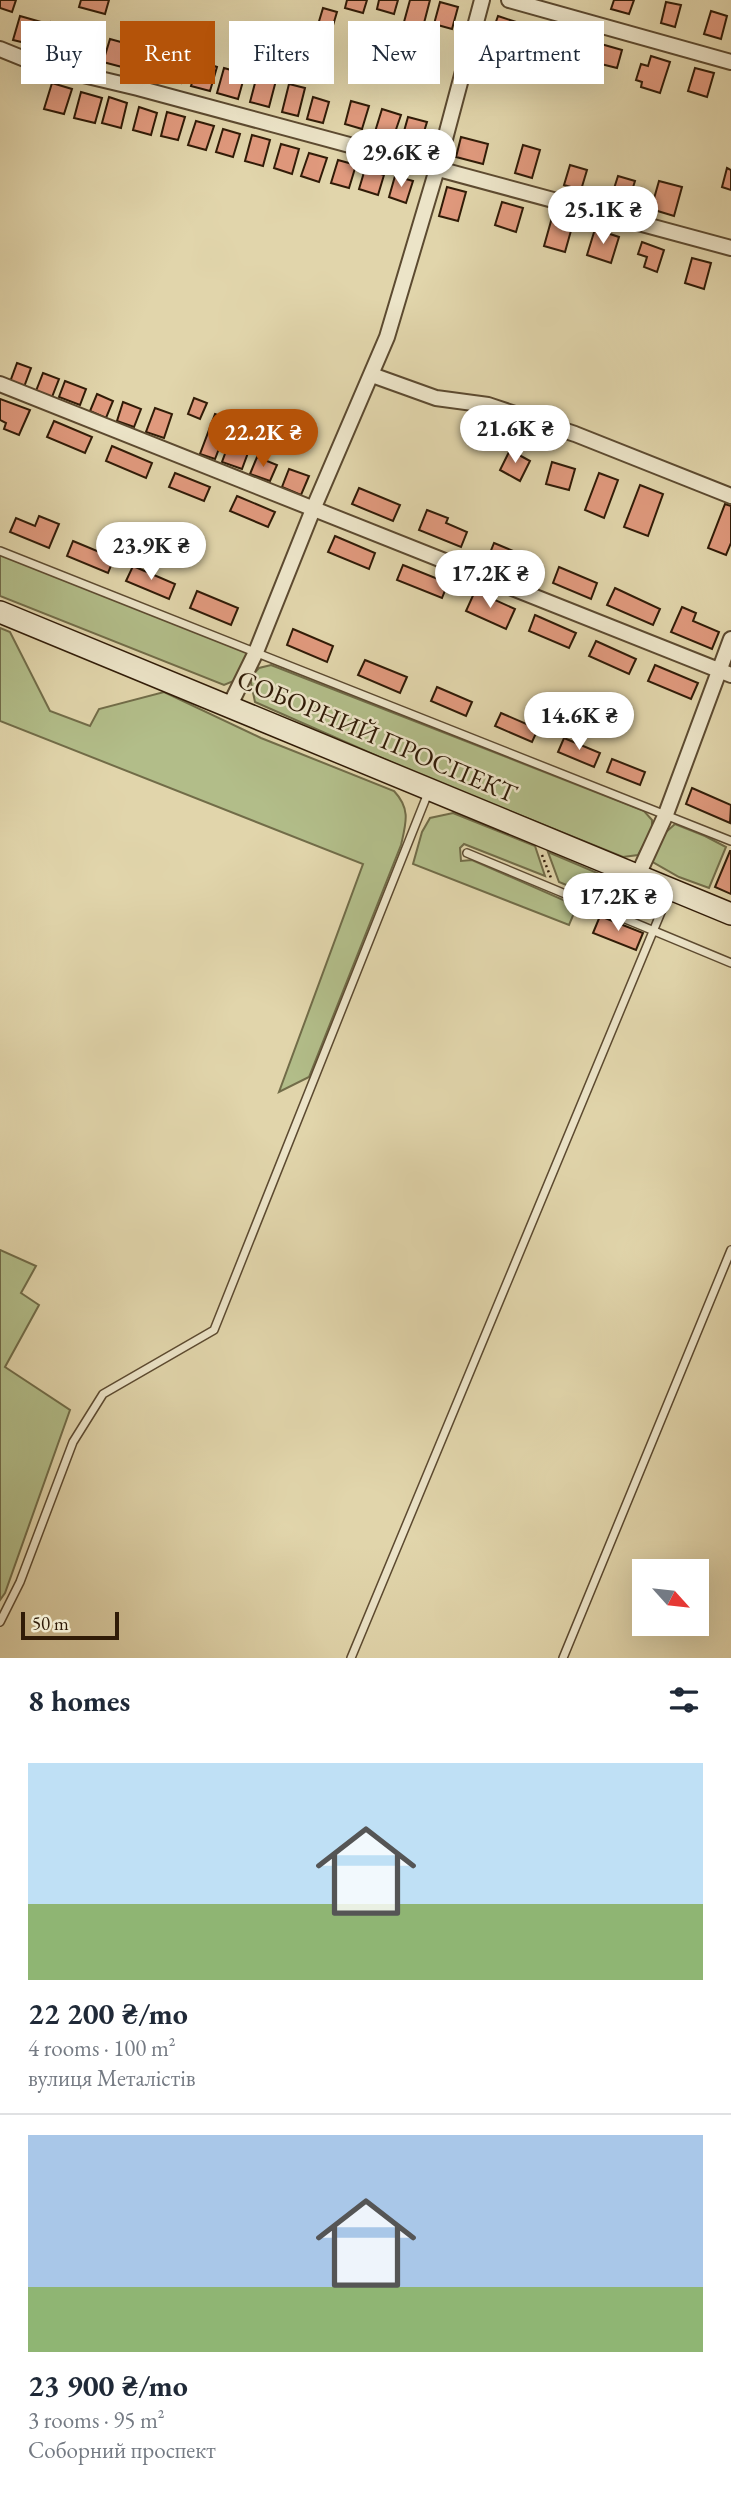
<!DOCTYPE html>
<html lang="en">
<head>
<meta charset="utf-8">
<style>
  :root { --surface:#fff; --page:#f2f2f3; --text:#1f2937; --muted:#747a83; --line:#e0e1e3; --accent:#b45309 }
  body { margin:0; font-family:"EB Garamond",serif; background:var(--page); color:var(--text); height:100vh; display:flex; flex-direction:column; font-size:26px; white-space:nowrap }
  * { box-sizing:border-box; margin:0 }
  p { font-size:23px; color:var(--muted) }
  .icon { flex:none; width:38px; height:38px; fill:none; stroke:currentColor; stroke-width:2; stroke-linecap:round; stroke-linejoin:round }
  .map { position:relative; height:1658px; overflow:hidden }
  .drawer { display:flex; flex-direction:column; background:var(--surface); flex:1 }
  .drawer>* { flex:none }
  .top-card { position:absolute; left:21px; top:21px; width:690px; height:63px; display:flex; gap:14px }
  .needle { width:46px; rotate:117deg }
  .controls { position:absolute; left:632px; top:1559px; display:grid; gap:14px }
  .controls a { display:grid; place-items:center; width:77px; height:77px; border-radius:0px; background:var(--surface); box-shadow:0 7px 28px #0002; font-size:35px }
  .scale { position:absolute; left:21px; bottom:18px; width:98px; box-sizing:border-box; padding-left:7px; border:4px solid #301b07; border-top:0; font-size:19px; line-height:24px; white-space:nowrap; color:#301b07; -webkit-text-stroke:5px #ece4c8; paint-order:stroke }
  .price { position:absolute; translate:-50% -60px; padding:0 16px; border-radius:24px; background:#fff; color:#222; font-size:23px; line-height:46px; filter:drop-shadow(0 2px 4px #0008) }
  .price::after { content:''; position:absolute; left:50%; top:42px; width:21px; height:16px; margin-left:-10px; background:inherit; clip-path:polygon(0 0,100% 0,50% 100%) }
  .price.current { background:var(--accent); color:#fff }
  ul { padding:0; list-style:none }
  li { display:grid; align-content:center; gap:14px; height:371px; padding:0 28px }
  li+li { border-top:2px solid var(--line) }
  li span { display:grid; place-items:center; height:217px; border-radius:0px; color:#555 }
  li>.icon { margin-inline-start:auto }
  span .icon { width:126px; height:126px; fill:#fffc; stroke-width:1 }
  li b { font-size:30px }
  h2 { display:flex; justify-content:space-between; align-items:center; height:84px; padding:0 28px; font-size:30px }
  .pill { padding:0 24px; border-radius:0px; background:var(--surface); box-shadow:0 7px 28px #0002; font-size:24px; line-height:63px }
  .pill.current { background:var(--accent); color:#fff }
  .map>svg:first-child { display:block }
</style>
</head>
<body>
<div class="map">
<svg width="731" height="1658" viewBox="0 0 731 1658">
  <rect width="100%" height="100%" fill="#e1d5ab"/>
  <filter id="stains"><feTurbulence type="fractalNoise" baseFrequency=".00286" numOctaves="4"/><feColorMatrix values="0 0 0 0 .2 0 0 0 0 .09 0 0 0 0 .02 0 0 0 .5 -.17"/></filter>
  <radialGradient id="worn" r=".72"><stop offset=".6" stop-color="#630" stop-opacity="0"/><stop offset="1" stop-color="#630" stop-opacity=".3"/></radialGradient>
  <g fill="#b2bd89" stroke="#716c48" stroke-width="2">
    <path d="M0,554L249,653L236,680L224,685L0,596Z"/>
    <path d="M0,628L10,632L50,711L90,726L99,709L164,692L261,738L394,791C411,809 406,823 401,845L309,1077L279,1092L363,864L0,721Z"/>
    <path d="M271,665L644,811L652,820V829L638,855L623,857L418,774L255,702L250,678L259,668Z"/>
    <path d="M453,813L535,846L545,876L464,844L460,848L461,861L472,860L577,906L569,925L413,864L422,832L430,818Z"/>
    <path d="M675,824L705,836L726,847L709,888L679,877L651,861L665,833Z"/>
    <path d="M548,852L649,895L657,902C653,912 650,915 640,915L559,882Z"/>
    <path d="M0,1250L36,1266L21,1293L39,1305L5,1367L70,1410L5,1593L0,1600Z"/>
  </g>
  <g fill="#e0997d" stroke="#301b07" stroke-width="2">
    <path d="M0,0H16L12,12L0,8Z"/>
    <path d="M81,0H109L105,14L79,7Z"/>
    <path d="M347,0H367L363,13L345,8Z"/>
    <path d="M379,0H398L394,14L377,9Z"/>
    <path d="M410,0H430L423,27L404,22Z"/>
    <path d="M614,0H634L629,14L611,9Z"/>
    <path d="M440,2L458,7L452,29L434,24Z"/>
    <path d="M666,2L681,5L675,27L661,23Z"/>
    <path d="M323,8L337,12L331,32L317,28Z"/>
    <path d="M711,11L727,16L721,39L704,34Z"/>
    <path d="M20,16L41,22L34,45L13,40Z"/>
    <path d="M498,16L516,22L511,39L492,33Z"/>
    <path d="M51,22L71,27L64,53L44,47Z"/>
    <path d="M523,27L542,33L536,54L517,49Z"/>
    <path d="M554,32L571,37L564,59L547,53Z"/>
    <path d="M110,39L128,44L122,67L103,62Z"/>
    <path d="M594,42L622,50L617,68L589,61Z"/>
    <path d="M140,48L159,53L152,76L134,71Z"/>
    <path d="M167,55L187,61L181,83L161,77Z"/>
    <path d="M651,56L670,62L660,93L641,87L642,82L636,80L641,64L648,66Z"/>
    <path d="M199,61L217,67L210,91L191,86Z"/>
    <path d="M260,64L279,69L269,107L250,102Z"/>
    <path d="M224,68L245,74L238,99L217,93Z"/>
    <path d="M695,68L714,73L707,97L688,91Z"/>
    <path d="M52,83L72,89L64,114L44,109Z"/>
    <path d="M289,84L305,88L298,116L282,112Z"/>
    <path d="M81,92L102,98L95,123L74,118Z"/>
    <path d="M109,97L127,103L121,128L102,123Z"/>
    <path d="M313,97L329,102L323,123L307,119Z"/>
    <path d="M351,101L369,106L362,129L345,124Z"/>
    <path d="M139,107L157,113L151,135L133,130Z"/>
    <path d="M382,109L401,115L392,141L374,135Z"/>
    <path d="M167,112L185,117L178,140L161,136Z"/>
    <path d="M408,117L427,122L419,148L401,142Z"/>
    <path d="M196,121L214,126L206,150L188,145Z"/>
    <path d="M223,129L240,134L233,157L216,152Z"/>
    <path d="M252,135L270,140L263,166L245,161Z"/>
    <path d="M461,137L488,144L483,164L456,157Z"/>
    <path d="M281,144L299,149L292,174L274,168Z"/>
    <path d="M523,145L540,150L532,178L515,173Z"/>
    <path d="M309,153L327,158L319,182L301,176Z"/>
    <path d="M338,160L356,165L349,188L331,183Z"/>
    <path d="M570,165L587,170L581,190L564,185Z"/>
    <path d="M727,168L731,170V190L722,187Z"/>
    <path d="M365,169L384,175L378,195L359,189Z"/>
    <path d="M395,176L413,181L406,203L389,197Z"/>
    <path d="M618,176L635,181L628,203L611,198Z"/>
    <path d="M659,181L682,187L674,216L651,209Z"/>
    <path d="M447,187L466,192L458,221L439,216Z"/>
    <path d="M502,202L523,208L516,232L495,225Z"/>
    <path d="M553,214L574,220L565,252L544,246Z"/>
    <path d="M595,229L619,237L611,263L587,255Z"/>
    <path d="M642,242L664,250L657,272L644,267L647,257L638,254Z"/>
    <path d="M692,258L711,263L704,289L685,283Z"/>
    <path d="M17,363L31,368L24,387L10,382Z"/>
    <path d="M43,373L59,379L52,397L36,391Z"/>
    <path d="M65,381L86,389L80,405L59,397Z"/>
    <path d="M97,394L113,401L106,418L90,411Z"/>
    <path d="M194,398L207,403L200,419L188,414Z"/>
    <path d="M0,399L30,410L19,435L4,429L6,423L0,420Z"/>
    <path d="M123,402L141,409L134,427L117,421Z"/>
    <path d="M155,408L172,414L164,438L146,432Z"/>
    <path d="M215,414L230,420L215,459L200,454Z"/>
    <path d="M54,421L92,437L85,453L47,437Z"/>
    <path d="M229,443L249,450L242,469L222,462Z"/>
    <path d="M112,446L152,463L146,478L106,461Z"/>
    <path d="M510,450L530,461L520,481L500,470Z"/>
    <path d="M257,457L277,465L270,481L250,474Z"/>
    <path d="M552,462L575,469L569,490L546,484Z"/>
    <path d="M289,469L309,476L301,495L282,487Z"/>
    <path d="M175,473L210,487L204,501L169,487Z"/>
    <path d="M599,473L618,480L604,518L585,510Z"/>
    <path d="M640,485L663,494L648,536L624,527Z"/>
    <path d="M359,488L400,505L393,521L352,504Z"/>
    <path d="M237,496L275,512L268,527L230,511Z"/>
    <path d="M725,504L731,506V543L726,555L708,548Z"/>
    <path d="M427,510L448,518L446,523L467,532L461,547L419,530Z"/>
    <path d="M39,516L59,524L49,548L10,532L16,518L35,526Z"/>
    <path d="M335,536L375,553L369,569L328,552Z"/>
    <path d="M73,541L114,558L108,573L67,556Z"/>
    <path d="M494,543L535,560L528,575L488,558Z"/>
    <path d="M403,565L448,583L442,598L397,580Z"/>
    <path d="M133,566L175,584L169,599L126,581Z"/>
    <path d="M559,567L597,583L591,599L553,583Z"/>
    <path d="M615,588L660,609L653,625L607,605Z"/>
    <path d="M197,591L238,608L231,625L190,608Z"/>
    <path d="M475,591L515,609L506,629L466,611Z"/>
    <path d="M682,607L696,613L693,621L719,632L712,649L671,632Z"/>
    <path d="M535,615L576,633L569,648L529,631Z"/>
    <path d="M293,629L333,646L327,662L287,645Z"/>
    <path d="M596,641L636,659L629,674L589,656Z"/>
    <path d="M365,660L407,677L400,693L358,675Z"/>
    <path d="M655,665L698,683L691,699L648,681Z"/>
    <path d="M437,687L472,702L466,716L431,701Z"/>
    <path d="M501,713L538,729L532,742L495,726Z"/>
    <path d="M564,738L600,753L594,767L558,752Z"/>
    <path d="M612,759L645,772L640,785L607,772Z"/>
    <path d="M692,788L731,805L730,823L686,804Z"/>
    <path d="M730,851H731V894L715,887Z"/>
    <path d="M600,916L643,933L636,950L593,933Z"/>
  </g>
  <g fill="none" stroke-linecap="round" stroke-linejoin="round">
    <g stroke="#5c4a30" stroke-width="10">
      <g id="lane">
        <path d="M0,551L731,841"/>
        <path d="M467,853L731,963"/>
        <path d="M0,1622L20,1582L73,1442L103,1394L214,1330L428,793"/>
        <path d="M351,1658L669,893"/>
        <path d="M563,1658L731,1250"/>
      </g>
    </g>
    <g stroke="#5c4a30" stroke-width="18">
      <g id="street">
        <path d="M509,0L731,62"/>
        <path d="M0,49L37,64L138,88L731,248"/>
        <path d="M372,375L436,398L488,405L575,434L731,496"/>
        <path d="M0,384L731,675"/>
        <path d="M230,705L256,652L314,507L387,337L437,169L482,0"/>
        <path d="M638,875L666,814L731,639"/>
      </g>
    </g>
    <g stroke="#301b07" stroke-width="24">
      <path id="secondary" d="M0,612L731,914"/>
    </g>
    <path stroke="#301b07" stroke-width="2.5" stroke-dasharray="2 3.5" stroke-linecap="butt" d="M542,855L551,878"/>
    <use href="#lane" stroke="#ece4c8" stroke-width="7"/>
    <use href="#street" stroke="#ece4c8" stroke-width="14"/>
    <use href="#secondary" stroke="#ece4c8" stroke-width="21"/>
  </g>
  <g text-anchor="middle" stroke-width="5" stroke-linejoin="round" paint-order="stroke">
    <g font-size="26" fill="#301b07" stroke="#ece4c8">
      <text transform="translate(377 736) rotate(23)" y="9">СОБОРНИЙ ПРОСПЕКТ</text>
    </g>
  </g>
  <rect width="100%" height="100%" filter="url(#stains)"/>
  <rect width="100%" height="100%" fill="url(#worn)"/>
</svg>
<div class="controls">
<a><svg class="needle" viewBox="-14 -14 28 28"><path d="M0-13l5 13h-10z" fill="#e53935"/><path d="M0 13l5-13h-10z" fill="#747a83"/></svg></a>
</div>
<div class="scale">50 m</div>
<b class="price" style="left:401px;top:189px">29.6K ₴</b>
<b class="price" style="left:603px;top:246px">25.1K ₴</b>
<b class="price" style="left:515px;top:465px">21.6K ₴</b>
<b class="price current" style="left:263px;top:469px">22.2K ₴</b>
<b class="price" style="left:151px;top:582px">23.9K ₴</b>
<b class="price" style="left:490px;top:610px">17.2K ₴</b>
<b class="price" style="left:579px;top:752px">14.6K ₴</b>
<b class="price" style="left:618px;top:933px">17.2K ₴</b>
<div class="top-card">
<a class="pill">Buy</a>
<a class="pill current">Rent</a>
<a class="pill">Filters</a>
<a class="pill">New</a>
<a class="pill">Apartment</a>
</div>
</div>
<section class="drawer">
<h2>8 homes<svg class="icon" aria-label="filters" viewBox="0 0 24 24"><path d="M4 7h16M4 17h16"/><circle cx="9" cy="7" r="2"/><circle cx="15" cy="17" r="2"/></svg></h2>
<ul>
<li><span style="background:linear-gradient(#bfe0f5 65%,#8fb573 0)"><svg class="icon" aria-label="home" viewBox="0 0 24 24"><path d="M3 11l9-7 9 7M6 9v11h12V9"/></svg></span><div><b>22 200 ₴/mo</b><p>4 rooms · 100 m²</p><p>вулиця Металістів</p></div></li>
<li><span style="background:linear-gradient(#a9c7e8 70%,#8fb573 0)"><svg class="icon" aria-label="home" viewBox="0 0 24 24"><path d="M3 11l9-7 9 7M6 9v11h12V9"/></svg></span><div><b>23 900 ₴/mo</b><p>3 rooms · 95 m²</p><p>Соборний проспект</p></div></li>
</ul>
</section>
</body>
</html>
